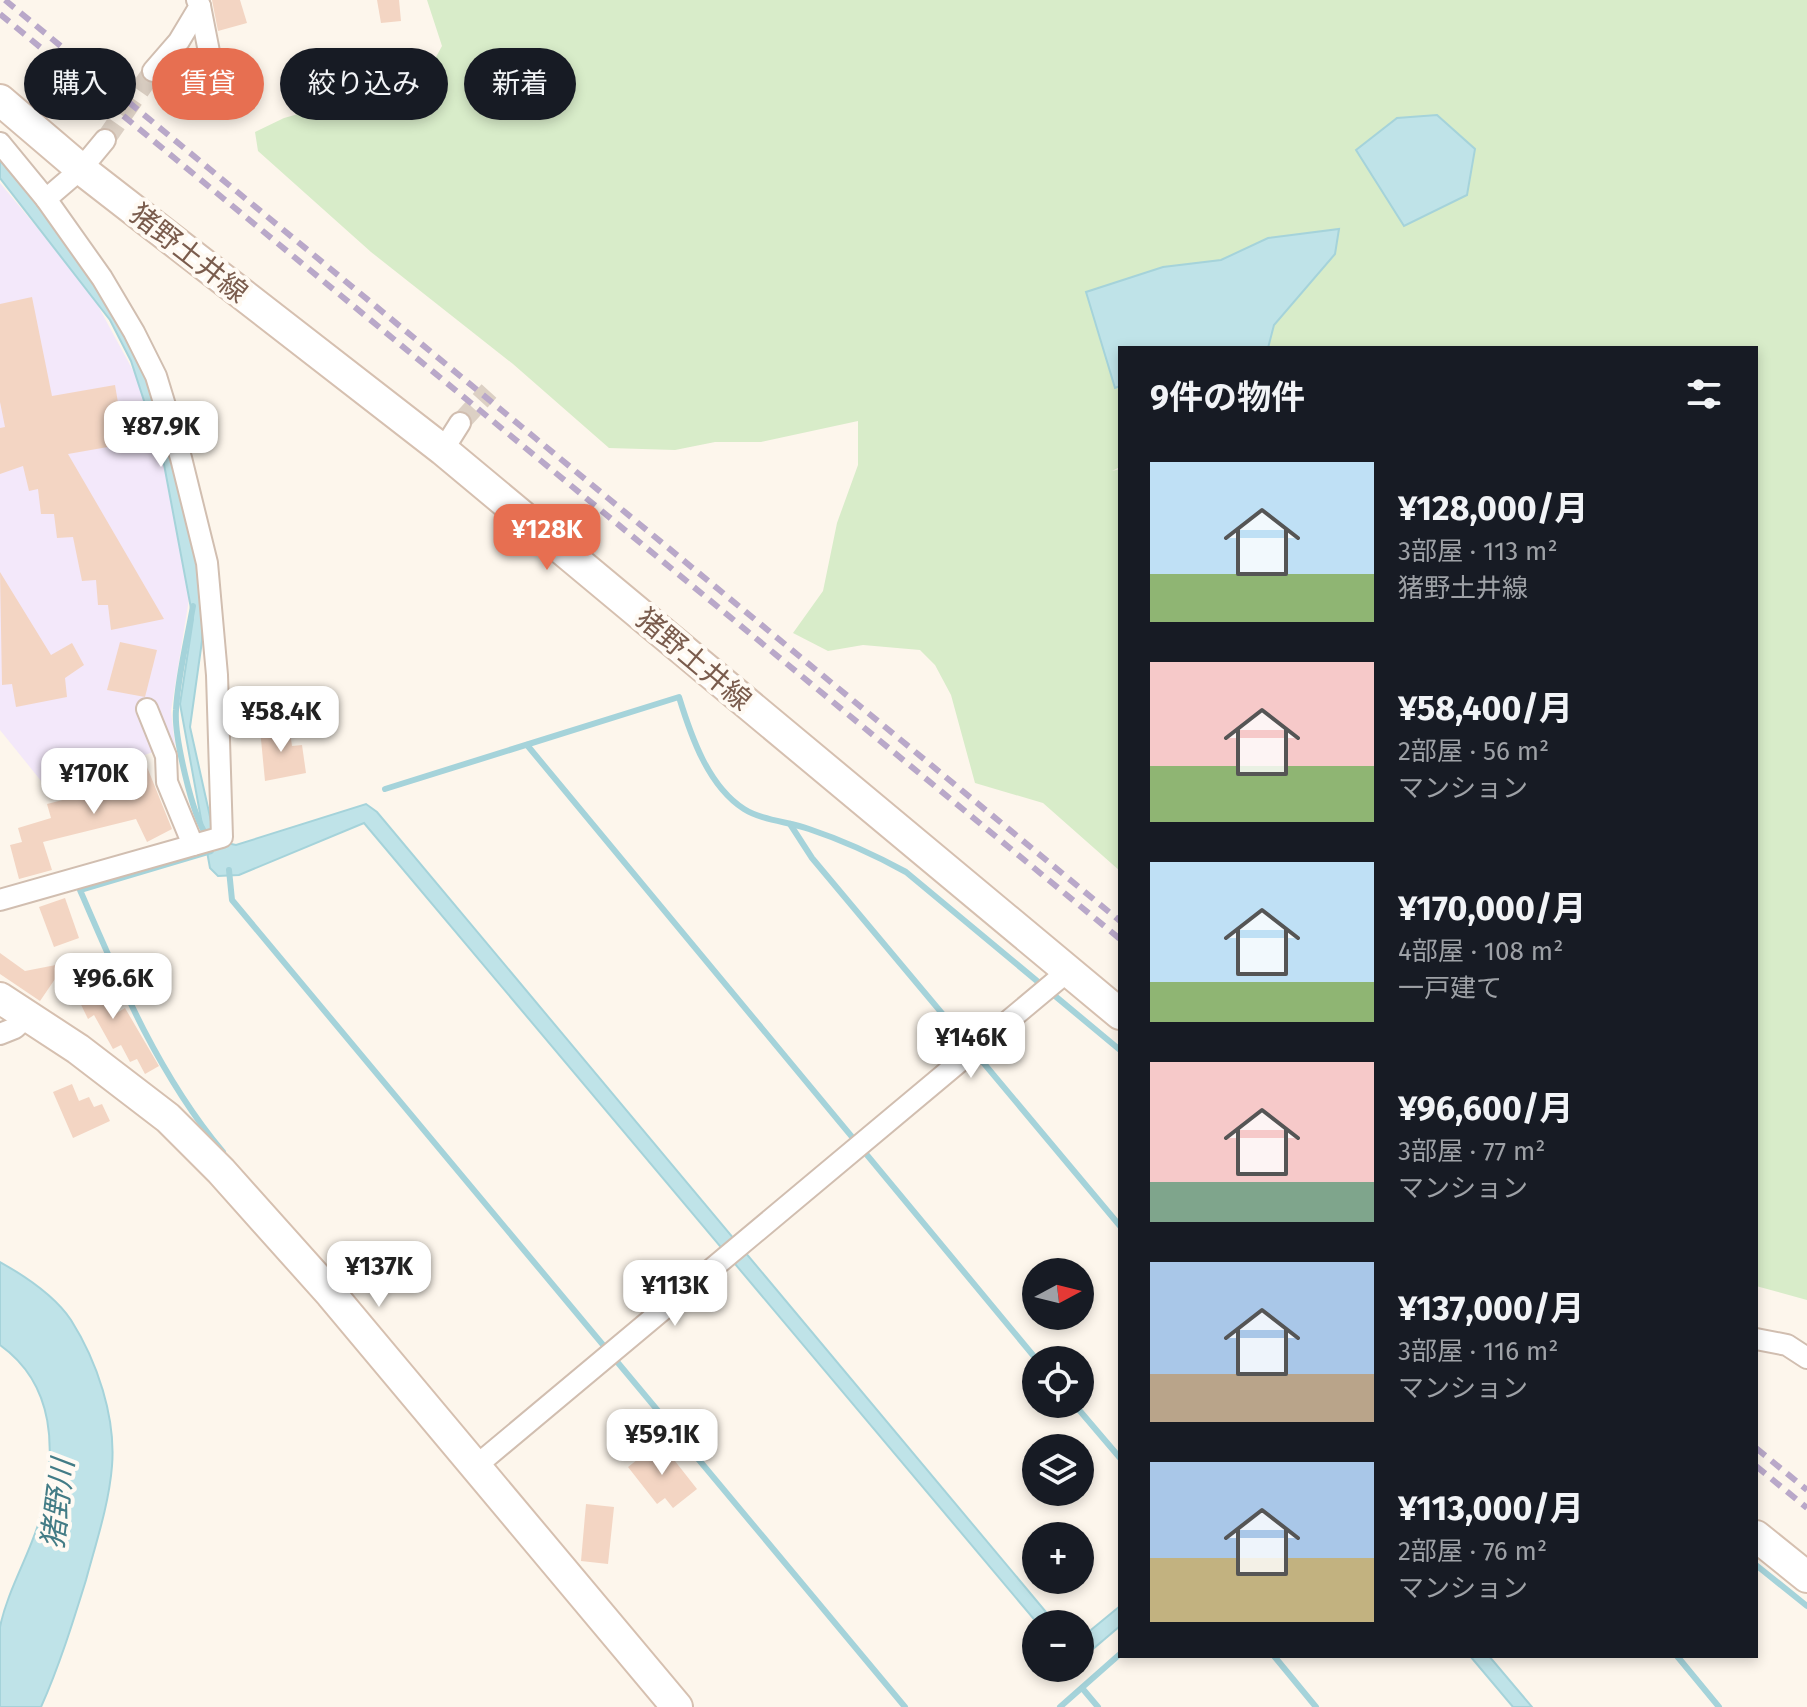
<!DOCTYPE html>
<html lang="ja">
<head>
<meta charset="utf-8">
<style>
  :root { --surface:#171b24; --page:#242831; --text:#f1f3f6; --muted:#9ea1a6; --accent:#e76f51 }
  body { margin:0; font-family:"Fira Sans","Noto Sans JP",sans-serif; background:var(--page); color:var(--text); height:100vh; display:flex; flex-direction:column; font-size:30px; white-space:nowrap }
  * { box-sizing:border-box; margin:0 }
  p { font-size:26px; color:var(--muted) }
  .icon { flex:none; width:44px; height:44px; fill:none; stroke:currentColor; stroke-width:2; stroke-linecap:round; stroke-linejoin:round }
  .map { position:relative; flex:1; overflow:hidden }
  .details { position:absolute; left:1118px; top:346px; width:640px; height:1312px; display:flex; flex-direction:column; background:var(--surface); border-radius:0px; box-shadow:0 4px 12px #0003 }
  .details>* { flex:none }
  .banner { position:absolute; left:24px; top:48px; width:760px; height:72px; display:flex; gap:16px }
  .needle { width:52px; rotate:83deg }
  .controls { position:absolute; left:1022px; top:1258px; display:grid; gap:16px }
  .controls a { display:grid; place-items:center; width:72px; height:72px; border-radius:50%; background:var(--surface); box-shadow:0 4px 12px #0003; font-size:40px }
  .price { position:absolute; translate:-50% -68px; padding:0 18px; border-radius:16px; background:#fff; color:#222; font-size:26px; line-height:52px; filter:drop-shadow(0 2px 4px #0008) }
  .price::after { content:''; position:absolute; left:50%; top:48px; width:24px; height:18px; margin-left:-12px; background:inherit; clip-path:polygon(0 0,100% 0,50% 100%) }
  .price.selected { background:var(--accent); color:#fff }
  ul { padding:0; list-style:none }
  li { display:flex; align-items:center; gap:24px; height:200px; padding:0 32px }
  li span { display:grid; place-items:center; flex:none; width:224px; height:160px; border-radius:0px; color:#555 }
  li>.icon { margin-inline-start:auto }
  span .icon { width:96px; height:96px; fill:#fffc; stroke-width:1 }
  li b { font-size:34px }
  h2 { display:flex; justify-content:space-between; align-items:center; height:96px; padding:0 32px; font-size:34px }
  .pill { padding:0 28px; border-radius:36px; background:var(--surface); box-shadow:0 4px 12px #0003; font-size:28px; line-height:72px }
  .pill.selected { background:var(--accent); color:#fff }
  .map>svg:first-child { display:block }
</style>
</head>
<body>
<div class="map">
<svg width="1807" height="1707" viewBox="0 0 1807 1707">
  <rect width="100%" height="100%" fill="#fdf6ec"/>
  <path fill="#f3e8fa" d="M0,183L90,291L137,378L165,465L189,599L171,711L175,745L46,787L0,730Z"/>
  <path fill="#d8ecc9" d="M427,0H1807V1300L1756,1286V348H1120V467L1112,471L1120,469V871L1043,803L975,783L951,695L935,665L920,650L863,645L828,651L793,633L823,591L837,523L858,465V421L761,442H715L675,450L609,448L513,364L371,252L258,151L255,132L284,118L424,79L442,46Z"/>
  <g fill="#bfe3e8" stroke="#a5d3da" stroke-width="2">
    <path d="M1437,115L1475,149L1467,195L1404,226L1356,150L1397,118Z"/>
    <path d="M0,153L90,269L138,350L190,513L202,592V641L190,727L213,830L222,842L236,845L366,804L377,812L1056,1624H1038L364,823L239,875L218,876L210,868L180,704L193,619L163,459L131,361L110,320L0,178Z"/>
    <path d="M1339,229L1335,254L1274,325L1268,348H1120V386L1115,388L1086,292L1163,267L1221,260L1268,238Z"/>
    <path d="M0,1262C25,1276 55,1296 71,1320C97,1361 116,1417 112,1466C109,1504 96,1543 86,1580C73,1622 59,1667 41,1707H0C0,1682 0,1652 0,1627C8,1588 32,1551 42,1512C56,1451 56,1385 0,1345Z"/>
    <path d="M1120,1606V1626L1080,1660V1639Z"/>
    <path d="M1470,1656H1489L1532,1707H1513Z"/>
  </g>
  <g fill="none" stroke-linecap="round" stroke-linejoin="round">
    <g stroke="#a5d3da" stroke-width="6">
      <path d="M193,606C187,640 178,675 176,710C174,735 192,816 207,836"/>
      <path d="M527,745L1037,1360"/>
      <path d="M385,789L679,697C691,736 708,786 744,809C761,820 789,822 809,829C842,840 875,855 906,872L1120,1050"/>
      <path d="M790,824L812,858L1120,1226"/>
      <path d="M211,851L80,890C119,981 159,1076 223,1152"/>
      <path d="M229,870L232,900L905,1707"/>
      <path d="M1074,1404L1120,1458"/>
      <path d="M1756,1565L1807,1606"/>
      <path d="M1274,1656L1316,1707"/>
      <path d="M1677,1656L1719,1707"/>
      <path d="M1082,1688L1098,1707"/>
      <path d="M1060,1707L1120,1654"/>
    </g>
  </g>
  <g fill="#f3d5c3">
    <path d="M212,0H240L247,23L218,31Z"/>
    <path d="M377,0H399L401,21L381,23Z"/>
    <path d="M32,297L52,396L115,385L125,444L68,454L164,619L111,630L108,605H98L96,580L82,581L73,537L57,538L54,514H41L38,489L29,491L23,466L0,474V428L5,427L0,402V304Z"/>
    <path d="M0,572L51,655L72,643L84,665L65,678L67,697L16,707L12,684L2,685Z"/>
    <path d="M120,642L157,650L145,697L107,690Z"/>
    <path d="M289,725L292,746L302,745L306,773L265,781L260,729Z"/>
    <path d="M145,762L172,829L147,842L136,819L43,842L52,870L19,879L10,845L22,842L18,828L51,818L47,804L82,795L81,790L92,787L90,779Z"/>
    <path d="M65,898L79,938L54,947L39,907Z"/>
    <path d="M0,953L25,971L66,963L40,1001L0,974Z"/>
    <path d="M94,970L115,1014L125,1008L159,1066L145,1074L137,1059L130,1062L121,1045L113,1049L94,1015L88,1019L70,982Z"/>
    <path d="M72,1084L79,1101L89,1097L94,1107L102,1104L110,1121L73,1138L53,1092Z"/>
    <path d="M660,1442L697,1489L673,1508L665,1498L657,1504L628,1467Z"/>
    <path d="M586,1504L614,1507L608,1564L581,1561Z"/>
  </g>
  <g fill="none" stroke-linecap="round" stroke-linejoin="round">
    <g stroke="#dcd0c4" stroke-width="20" stroke-dasharray="20 10" stroke-linecap="butt">
      <path d="M105,140L153,71"/>
      <path d="M460,423L489,391"/>
    </g>
    <g stroke="#d1beb0" stroke-width="24">
      <g id="street">
        <path d="M200,6L211,62"/>
        <path d="M153,71L179,41L200,6L197,0"/>
        <path d="M0,143L46,199"/>
        <path d="M443,450L460,423"/>
        <path d="M147,709L166,756L167,782L193,845"/>
        <path d="M0,900L222,837L217,675L207,563L181,458L156,376L134,332L102,278L46,199L81,169L105,140"/>
        <path d="M0,1034L15,1028L28,1016"/>
        <path d="M1756,1339L1787,1345L1807,1358"/>
        <path d="M476,1466L1068,971"/>
      </g>
    </g>
    <g stroke="#d6c0b0" stroke-width="34">
      <g id="secondary">
        <path d="M0,100L81,169L443,450L1120,1014"/>
        <path d="M0,998L78,1049L168,1118L221,1171L331,1294L677,1707"/>
        <path d="M1756,1536L1807,1577"/>
      </g>
    </g>
    <use href="#street" stroke="#fff" stroke-width="20"/>
    <use href="#secondary" stroke="#fff" stroke-width="30"/>
    <g stroke="#b9a8c9" stroke-width="6" stroke-dasharray="12 8" stroke-linecap="butt">
      <path d="M5,0L1120,921"/>
      <path d="M0,14L1120,939"/>
      <path d="M1756,1448L1807,1490"/>
      <path d="M1756,1466L1807,1508"/>
    </g>
  </g>
  <g text-anchor="middle" stroke-width="8" stroke-linejoin="round" paint-order="stroke">
    <g font-size="28" fill="#7a5c4d" stroke="#fffaf3">
      <text transform="translate(189 253) rotate(38)" y="10">猪野土井線</text>
      <text transform="translate(694 659) rotate(40)" y="10">猪野土井線</text>
    </g>
    <g font-size="30" font-style="italic" fill="#437c86" stroke="#fffaf3">
      <text transform="translate(58 1504) rotate(-83)" y="10">猪野川</text>
    </g>
  </g>
</svg>
<div class="controls">
<a><svg class="needle" viewBox="-14 -14 28 28"><path d="M0-13l5 13h-10z" fill="#e53935"/><path d="M0 13l5-13h-10z" fill="#9ea1a6"/></svg></a>
<a><svg class="icon" aria-label="locate" viewBox="0 0 24 24"><circle cx="12" cy="12" r="6"/><path d="M12 2v4M12 18v4M2 12h4M18 12h4"/></svg></a>
<a><svg class="icon" aria-label="layers" viewBox="0 0 24 24"><path d="M12 4l9 5-9 5-9-5zM3 14l9 5 9-5"/></svg></a>
<a>+</a>
<a>−</a>
</div>
<b class="price" style="left:161px;top:469px">¥87.9K</b>
<b class="price selected" style="left:547px;top:572px">¥128K</b>
<b class="price" style="left:281px;top:754px">¥58.4K</b>
<b class="price" style="left:94px;top:816px">¥170K</b>
<b class="price" style="left:113px;top:1021px">¥96.6K</b>
<b class="price" style="left:971px;top:1080px">¥146K</b>
<b class="price" style="left:379px;top:1309px">¥137K</b>
<b class="price" style="left:675px;top:1328px">¥113K</b>
<b class="price" style="left:662px;top:1477px">¥59.1K</b>
<div class="banner">
<a class="pill">購入</a>
<a class="pill selected">賃貸</a>
<a class="pill">絞り込み</a>
<a class="pill">新着</a>
</div>
<section class="details">
<h2>9件の物件<svg class="icon" aria-label="filters" viewBox="0 0 24 24"><path d="M4 7h16M4 17h16"/><circle cx="9" cy="7" r="2"/><circle cx="15" cy="17" r="2"/></svg></h2>
<ul>
<li><span style="background:linear-gradient(#bfe0f5 70%,#8fb573 0)"><svg class="icon" aria-label="home" viewBox="0 0 24 24"><path d="M3 11l9-7 9 7M6 9v11h12V9"/></svg></span><div><b>¥128,000/月</b><p>3部屋 · 113 m²</p><p>猪野土井線</p></div></li>
<li><span style="background:linear-gradient(#f6c9c9 65%,#8fb573 0)"><svg class="icon" aria-label="home" viewBox="0 0 24 24"><path d="M3 11l9-7 9 7M6 9v11h12V9"/></svg></span><div><b>¥58,400/月</b><p>2部屋 · 56 m²</p><p>マンション</p></div></li>
<li><span style="background:linear-gradient(#bfe0f5 75%,#8fb573 0)"><svg class="icon" aria-label="home" viewBox="0 0 24 24"><path d="M3 11l9-7 9 7M6 9v11h12V9"/></svg></span><div><b>¥170,000/月</b><p>4部屋 · 108 m²</p><p>一戸建て</p></div></li>
<li><span style="background:linear-gradient(#f6c9c9 75%,#7fa58c 0)"><svg class="icon" aria-label="home" viewBox="0 0 24 24"><path d="M3 11l9-7 9 7M6 9v11h12V9"/></svg></span><div><b>¥96,600/月</b><p>3部屋 · 77 m²</p><p>マンション</p></div></li>
<li><span style="background:linear-gradient(#a9c7e8 70%,#b9a48a 0)"><svg class="icon" aria-label="home" viewBox="0 0 24 24"><path d="M3 11l9-7 9 7M6 9v11h12V9"/></svg></span><div><b>¥137,000/月</b><p>3部屋 · 116 m²</p><p>マンション</p></div></li>
<li><span style="background:linear-gradient(#a9c7e8 60%,#c2b280 0)"><svg class="icon" aria-label="home" viewBox="0 0 24 24"><path d="M3 11l9-7 9 7M6 9v11h12V9"/></svg></span><div><b>¥113,000/月</b><p>2部屋 · 76 m²</p><p>マンション</p></div></li>
</ul>
</section>
</div>
</body>
</html>
